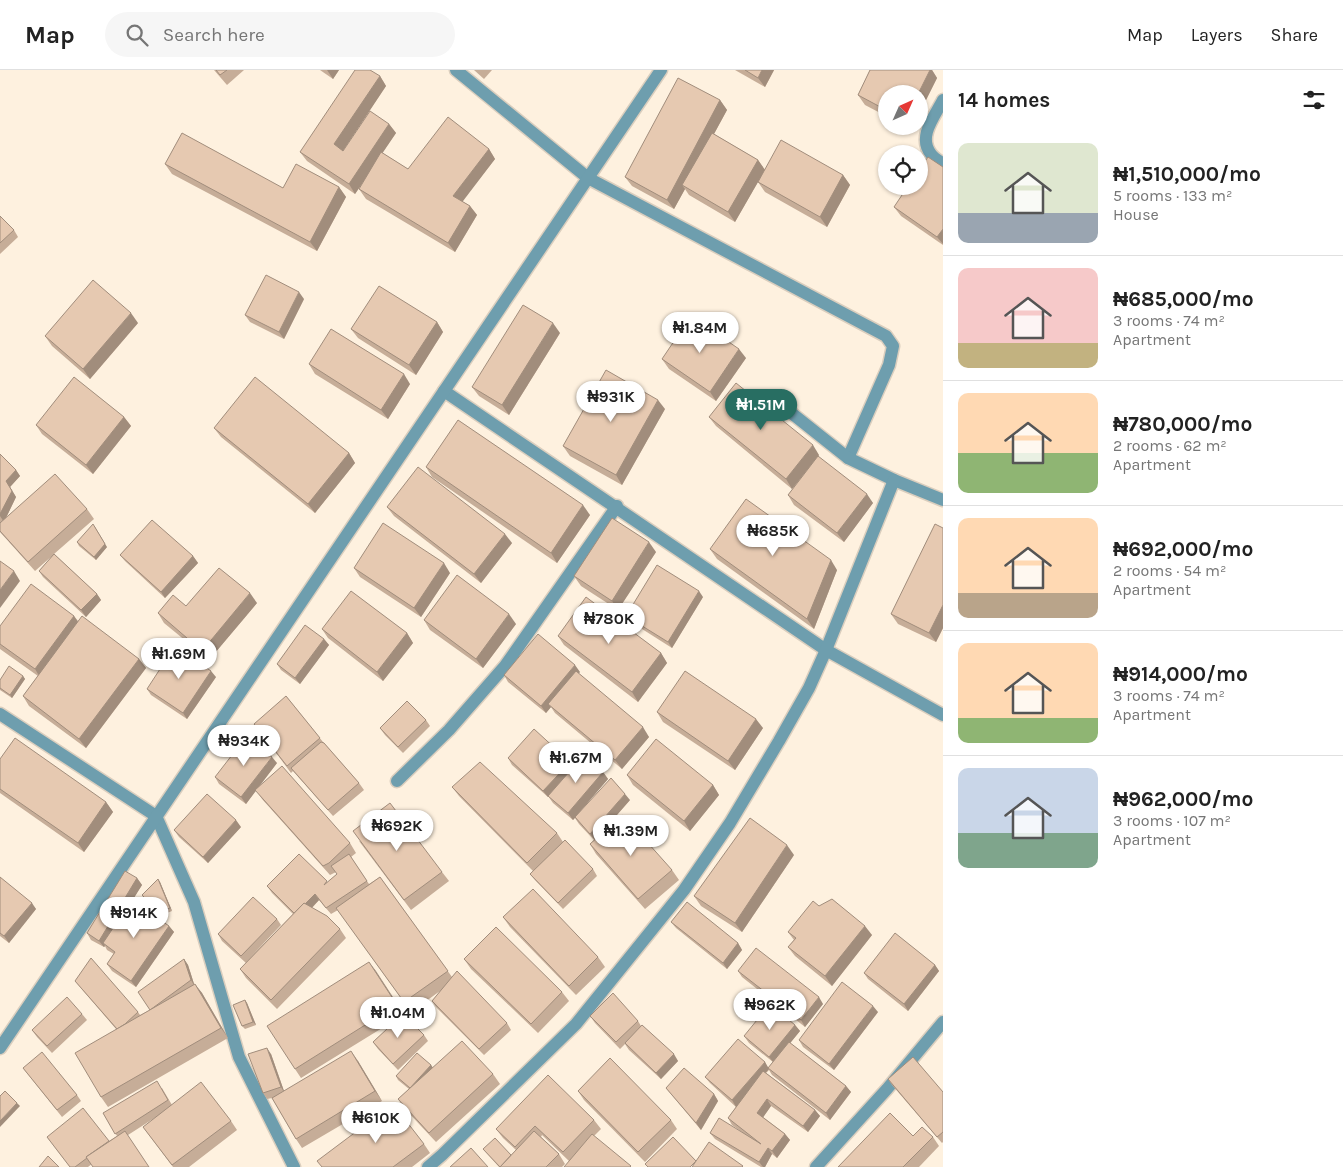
<!DOCTYPE html>
<html lang="en">
<head>
<meta charset="utf-8">
<style>
  :root { --surface:#fff; --page:#f6f6f6; --text:#222; --muted:#767676; --line:#e0e0e0; --accent:#286e62 }
  body { margin:0; font-family:Karla,sans-serif; background:var(--page); color:var(--text); height:100vh; display:flex; flex-direction:column; font-size:19px; white-space:nowrap }
  * { box-sizing:border-box; margin:0 }
  p { font-size:16px; color:var(--muted) }
  .icon { flex:none; width:28px; height:28px; fill:none; stroke:currentColor; stroke-width:2; stroke-linecap:round; stroke-linejoin:round }
  .map { position:relative; flex:1; overflow:hidden }
  .side { display:flex; flex-direction:column; background:var(--surface); width:400px }
  .side>* { flex:none }
  .needle { width:32px; rotate:45deg }
  .fabs { position:absolute; left:878px; top:15px; display:grid; gap:10px }
  .fabs a { display:grid; place-items:center; width:50px; height:50px; border-radius:50%; background:var(--surface); box-shadow:0 1px 4px #0004; font-size:25px }
  .price { position:absolute; translate:-50% -42px; padding:0 11px; border-radius:18px; background:#fff; color:#222; font-size:16px; line-height:32px; filter:drop-shadow(0 1px 2px #0008) }
  .price::after { content:''; position:absolute; left:50%; top:30px; width:15px; height:11px; margin-left:-8px; background:inherit; clip-path:polygon(0 0,100% 0,50% 100%) }
  .price.on { background:var(--accent); color:#fff }
  ul { padding:0; list-style:none }
  li { display:flex; align-items:center; gap:15px; height:125px; padding:0 15px }
  li+li { border-top:1px solid var(--line) }
  li span { display:grid; place-items:center; flex:none; width:140px; height:100px; border-radius:10px; color:#555 }
  li>.icon { margin-inline-start:auto }
  span .icon { width:60px; height:60px; fill:#fffc; stroke-width:1 }
  li b { font-size:21px }
  h2 { display:flex; justify-content:space-between; align-items:center; height:60px; padding:0 15px; font-size:21px }
  header { display:flex; align-items:center; gap:30px; box-sizing:border-box; height:70px; padding:0 25px; background:var(--surface); border-bottom:1px solid var(--line) }
  header strong { font-size:24px }
  nav { display:flex; gap:28px; margin-inline-start:auto; font-size:18px }
  .search { width:350px; height:45px; background:var(--page); display:flex; align-items:center; gap:12px; box-sizing:border-box; padding:0 18px; border-radius:28px; color:var(--muted); font-size:19px }
  main { display:flex; flex:1; min-height:0 }
  .map>svg:first-child { display:block }
</style>
</head>
<body>
<header>
<strong>Map</strong>
<div class="search"><svg class="icon" aria-label="search" viewBox="0 0 24 24"><circle cx="10" cy="10" r="6"/><path d="M15 15l6 6"/></svg>Search here</div>
<nav><a>Map</a><a>Layers</a><a>Share</a></nav>
</header>
<main>
<div class="map">
<svg width="943" height="1097" viewBox="0 0 943 1097">
  <rect width="100%" height="100%" fill="#fef1df"/>
  <g fill="none" stroke-linecap="round" stroke-linejoin="round">
    <g stroke="#dacebe" stroke-width="15">
      <g id="street">
        <path d="M456,0L588,108L886,266L893,276L889,295L848,388"/>
        <path d="M943,30C935,46 917,67 931,84C934,88 939,91 943,94"/>
        <path d="M444,321L826,580L943,645"/>
        <path d="M775,330L848,388L894,410L943,430"/>
        <path d="M0,644L156,746L194,832L239,987L294,1097"/>
        <path d="M397,711L449,660L505,596L617,436"/>
        <path d="M0,978L661,0"/>
        <path d="M428,1097L442,1085L576,954L684,820L730,753L779,671L809,618L826,580L894,410"/>
        <path d="M816,1097L887,1019L943,952"/>
      </g>
    </g>
    <use href="#street" stroke="#6e9eae" stroke-width="12"/>
  </g>
  <g fill="#c6ad98">
    <path d="M214,0H244L227,15Z"/>
    <path d="M320,0H339L333,9Z"/>
    <path d="M474,0H492L484,9Z"/>
    <path d="M735,0H774L765,17Z"/>
    <path d="M870,0H932L937,8L919,44V24H886V46L865,35L858,25Z"/>
    <path d="M380,6L386,16L343,80L389,54L396,63L382,83L408,99L489,79L495,89L462,131L470,136L477,145L455,182L366,129L359,119L368,105L355,124L307,91L300,82Z"/>
    <path d="M720,30L727,40L714,64L758,90L765,100L843,105L850,115L827,157L765,122L758,112L764,101L735,152L689,125L685,119L674,139L632,116L625,107Z"/>
    <path d="M165,94L283,118L339,117L346,127L317,181L172,104Z"/>
    <path d="M943,97V175L901,146L894,137Z"/>
    <path d="M0,146L14,160L18,167L0,184Z"/>
    <path d="M304,229L284,269L250,252L245,245Z"/>
    <path d="M437,252L443,262L416,305L358,268L351,259Z"/>
    <path d="M138,253L90,309L52,276L45,266Z"/>
    <path d="M560,263L509,345L479,326L472,317Z"/>
    <path d="M746,288L716,331L669,299L662,289Z"/>
    <path d="M309,294L410,314L388,349L315,304Z"/>
    <path d="M665,339L622,415L570,386L563,376Z"/>
    <path d="M124,347L131,356L93,404L42,364L36,355Z"/>
    <path d="M709,347L819,385L818,387L873,433L844,472L794,435L788,425L803,406L792,419L716,356Z"/>
    <path d="M214,358L349,383L355,393L315,443L221,367Z"/>
    <path d="M0,384L16,400L20,406L10,417L16,427L6,448L87,439L94,449L54,484L97,524L101,530L86,547L43,507L39,501L52,486L35,501L0,462Z"/>
    <path d="M426,397L590,445L557,493L432,407Z"/>
    <path d="M387,437L512,473L481,513L394,446Z"/>
    <path d="M943,458V558L936,572L898,554L891,544Z"/>
    <path d="M77,472L107,477L96,490L79,476Z"/>
    <path d="M710,479L837,500L814,559L717,489Z"/>
    <path d="M656,482L618,540L581,516L574,506Z"/>
    <path d="M120,485L193,486L198,493L165,528L125,491Z"/>
    <path d="M354,498L450,503L421,547L360,507Z"/>
    <path d="M703,527L672,578L631,552L626,546Z"/>
    <path d="M257,533L209,590L164,553L158,543L186,536Z"/>
    <path d="M74,546L78,551L139,589L146,598L86,678L29,636L23,626L38,606L0,579V556Z"/>
    <path d="M424,550L516,554L483,598L430,560Z"/>
    <path d="M322,559L407,563L413,573L383,611L328,568Z"/>
    <path d="M558,566L661,583L667,593L638,632L564,575Z"/>
    <path d="M324,569L329,575L300,614L281,600L277,594Z"/>
    <path d="M580,602L578,603L649,667L622,699L555,643L551,637L546,643L508,612L504,605Z"/>
    <path d="M23,606L25,609L12,628L0,620V610Z"/>
    <path d="M216,607L187,649L151,625L147,619Z"/>
    <path d="M286,626L323,672L359,713L364,720L333,746L293,701L291,703L259,660Z"/>
    <path d="M657,642L763,658L735,700L663,652Z"/>
    <path d="M426,650L430,656L403,683L385,665L380,658Z"/>
    <path d="M508,688L570,692L573,697L603,702L608,709L581,740L630,730L596,769L672,800L679,810L645,839L596,784L590,774L594,770L579,754L575,748L573,750L553,733L548,726V727L512,695Z"/>
    <path d="M0,689L106,732L113,742L84,782L0,723Z"/>
    <path d="M277,693L259,716L350,773L356,783L351,787L369,814L380,807L452,907L507,953L511,960L484,985L436,937L432,931L440,921L411,942L338,840L331,844L319,830L312,838L340,859L346,868L277,939L246,908L240,899L246,893L222,871L218,864L277,849L281,855L246,892L293,844L272,823L267,816L328,812L337,804L336,802L330,805L262,729L256,720L246,734L219,714L215,707Z"/>
    <path d="M627,705L713,715L719,725L690,761L633,715Z"/>
    <path d="M452,717L557,763L563,772L593,799L597,806L563,839L535,810L530,804L533,801L459,726Z"/>
    <path d="M241,757L208,793L179,767L174,760Z"/>
    <path d="M359,771L442,802L449,811L411,840Z"/>
    <path d="M794,785L742,862L701,836L694,826Z"/>
    <path d="M0,807L36,839L9,873L0,866Z"/>
    <path d="M137,808L142,815L132,830L169,856L174,862L136,917L112,901L107,894L114,884L107,880L105,876L104,877L91,870L87,863Z"/>
    <path d="M158,809L160,812L172,841L162,845L144,829L142,825Z"/>
    <path d="M819,836L872,865L832,916L795,886L788,877L794,870L788,862Z"/>
    <path d="M503,847L598,887L605,897L576,925L510,857Z"/>
    <path d="M671,852L738,873L742,880L727,899L676,858Z"/>
    <path d="M184,889L188,895L194,914L202,923L228,968L108,1037L101,1027L116,959L80,917L75,911L138,942L140,945L150,940Z"/>
    <path d="M464,889L562,922L569,931L538,963L471,899Z"/>
    <path d="M369,892L403,944L424,965L428,971L398,1000L378,979L373,972L400,947L301,1008L295,999Z"/>
    <path d="M935,895L939,901L908,941L868,909L864,903Z"/>
    <path d="M738,901L823,934L805,957L742,907Z"/>
    <path d="M245,930L247,933L256,955L245,959L242,956Z"/>
    <path d="M878,942L834,1000L803,977L799,970Z"/>
    <path d="M82,944L87,950L52,983L37,967L32,960Z"/>
    <path d="M590,946L638,951L641,956L678,991L661,1009L629,980L625,974L620,979L595,953Z"/>
    <path d="M795,955L800,961L790,973L846,1016L851,1022L830,1050L772,1005L769,1000L766,1003L815,1040L820,1046L808,1062L771,1036L763,1047L785,1064L790,1070L777,1088L772,1084L765,1097H761L715,1069L710,1063H743L732,1055L728,1048L736,1037L710,1013L705,1007L765,992L768,998L773,992L749,973L744,966Z"/>
    <path d="M271,984L284,1021L358,991L382,1031L302,1078L296,1069L272,1028L267,1029L263,1023Z"/>
    <path d="M431,995L433,998L493,1004L500,1014L436,1072L405,1039L398,1029L409,1019L398,1010L396,1006Z"/>
    <path d="M23,998L77,1025L81,1031L62,1047Z"/>
    <path d="M888,1009L943,1022V1072L942,1073L892,1015Z"/>
    <path d="M162,1018L172,1035L231,1051L237,1060L189,1097H173L143,1057L156,1047L128,1065L88,1097H70L47,1067L109,1071L117,1066L103,1043Z"/>
    <path d="M666,1018L714,1024L718,1031L701,1060Z"/>
    <path d="M578,1021L671,1050L677,1059L645,1092L584,1030Z"/>
    <path d="M594,1050L601,1059L569,1091L542,1065L541,1067L559,1084L565,1094L562,1097H499L483,1079L511,1085L516,1080L503,1068L496,1059Z"/>
    <path d="M913,1066L933,1067L939,1076L919,1097H838Z"/>
    <path d="M424,1074L430,1083L412,1097H321Z"/>
  </g>
  <g fill="#a18d7c">
    <path d="M327,0H339L333,9Z"/>
    <path d="M762,0H774L765,17L758,8Z"/>
    <path d="M930,0H932L937,8L919,44V24H918Z"/>
    <path d="M380,6L386,16L341,84L334,74Z"/>
    <path d="M720,30L727,40L685,117L682,115L685,119L674,139L667,130Z"/>
    <path d="M389,54L396,63L355,124L349,114Z"/>
    <path d="M489,79L495,89L460,135L453,126Z"/>
    <path d="M758,90L765,100L735,152L728,142Z"/>
    <path d="M843,105L850,115L827,157L820,147Z"/>
    <path d="M339,117L346,127L317,181L310,172Z"/>
    <path d="M470,136L477,145L455,182L448,173Z"/>
    <path d="M943,159V174L937,167Z"/>
    <path d="M299,222L304,229L284,269L279,262Z"/>
    <path d="M131,243L138,253L90,309L83,299Z"/>
    <path d="M437,252L443,262L416,305L409,295Z"/>
    <path d="M553,253L560,263L509,345L502,335Z"/>
    <path d="M739,279L746,288L716,331L710,322Z"/>
    <path d="M404,304L410,314L388,349L381,340Z"/>
    <path d="M658,330L665,339L622,415L616,405Z"/>
    <path d="M124,347L131,356L93,404L86,395Z"/>
    <path d="M813,375L819,385L792,419L786,409Z"/>
    <path d="M349,383L355,393L315,443L308,434Z"/>
    <path d="M16,400L20,406L10,417L16,427L4,452L0,446V444L6,411Z"/>
    <path d="M867,424L873,433L844,472L837,463Z"/>
    <path d="M583,435L590,445L557,493L551,483Z"/>
    <path d="M95,457L107,477L96,490L94,487Z"/>
    <path d="M505,464L512,473L481,513L474,504Z"/>
    <path d="M649,472L656,482L618,540L612,531Z"/>
    <path d="M193,486L198,493L165,528L161,522Z"/>
    <path d="M831,490L837,500L814,559L807,549Z"/>
    <path d="M444,493L450,503L421,547L414,538Z"/>
    <path d="M14,501L20,511L0,538V520Z"/>
    <path d="M699,521L703,527L672,578L668,572Z"/>
    <path d="M250,523L257,533L209,590L202,581Z"/>
    <path d="M97,524L101,530L86,547L81,540Z"/>
    <path d="M943,535V558L936,572L929,563Z"/>
    <path d="M509,544L516,554L483,598L476,589Z"/>
    <path d="M74,546L80,555L41,609L35,599Z"/>
    <path d="M407,563L413,573L383,611L377,602Z"/>
    <path d="M324,569L329,575L300,614L295,608Z"/>
    <path d="M661,583L667,593L638,632L632,622Z"/>
    <path d="M139,589L146,598L86,678L79,669Z"/>
    <path d="M575,595L580,602L551,636L548,634L551,637L546,643L541,636Z"/>
    <path d="M211,601L216,607L187,649L183,643Z"/>
    <path d="M23,606L25,609L12,628L10,625Z"/>
    <path d="M756,649L763,658L735,700L728,691Z"/>
    <path d="M643,657L649,667L622,699L615,690Z"/>
    <path d="M272,687L277,693L246,734L241,727Z"/>
    <path d="M570,692L574,698L548,727L543,721Z"/>
    <path d="M603,702L608,709L573,750L568,743Z"/>
    <path d="M713,715L719,725L690,761L684,751Z"/>
    <path d="M625,724L630,730L595,770L590,764Z"/>
    <path d="M106,732L113,742L84,782L78,773Z"/>
    <path d="M236,750L241,757L208,793L203,787Z"/>
    <path d="M787,775L794,785L742,862L735,853Z"/>
    <path d="M137,808L142,815L105,875L103,873L105,876L104,877L99,871Z"/>
    <path d="M158,809L160,812L172,841L170,838Z"/>
    <path d="M315,824L319,830L300,850L295,844Z"/>
    <path d="M32,833L36,839L9,873L4,866Z"/>
    <path d="M169,856L174,862L136,917L131,911Z"/>
    <path d="M865,856L872,865L832,916L825,906Z"/>
    <path d="M738,873L742,880L727,899L723,893Z"/>
    <path d="M184,889L188,895L195,917L191,910Z"/>
    <path d="M369,892L376,901L404,944L397,935Z"/>
    <path d="M935,895L939,901L908,941L904,934Z"/>
    <path d="M195,914L202,923L228,968L221,958Z"/>
    <path d="M819,927L823,934L805,957L801,950Z"/>
    <path d="M245,930L247,933L256,955L253,952Z"/>
    <path d="M873,936L878,942L834,1000L829,994Z"/>
    <path d="M795,955L800,961L774,993L769,987Z"/>
    <path d="M267,978L271,984L285,1024L281,1017Z"/>
    <path d="M351,981L358,991L382,1031L375,1021Z"/>
    <path d="M674,984L678,991L661,1009L656,1003Z"/>
    <path d="M765,992L769,999L736,1037L732,1030Z"/>
    <path d="M431,995L433,998L412,1022L410,1018Z"/>
    <path d="M846,1016L851,1022L830,1050L826,1043Z"/>
    <path d="M714,1024L718,1031L701,1060L696,1053Z"/>
    <path d="M767,1029L771,1036L762,1049L757,1043Z"/>
    <path d="M17,1033L20,1036L0,1057V1051Z"/>
    <path d="M815,1040L820,1046L808,1062L803,1056Z"/>
    <path d="M785,1064L790,1070L777,1088L772,1081Z"/>
    <path d="M768,1078L772,1084L765,1097H763L759,1092Z"/>
  </g>
  <g fill="#e6c9b1" stroke="#a18d7c">
    <path d="M216,0H227L220,5Z"/>
    <path d="M355,0H370L380,6L334,74L343,81L370,41L389,54L349,114L300,82Z"/>
    <path d="M745,0H762L758,8Z"/>
    <path d="M870,0H930L918,24H886V40L858,25Z"/>
    <path d="M678,8L720,30L667,130L625,107Z"/>
    <path d="M448,47L489,79L453,126L470,136L448,173L359,119L381,82L408,99Z"/>
    <path d="M182,63L283,118L296,94L339,117L310,172L165,94Z"/>
    <path d="M712,63L758,90L728,142L682,115Z"/>
    <path d="M781,70L843,105L820,147L758,112Z"/>
    <path d="M928,87L943,97V159L937,167L894,137L908,116H919V100Z"/>
    <path d="M0,146L14,160L0,173Z"/>
    <path d="M266,205L299,222L279,262L245,245Z"/>
    <path d="M93,210L131,243L83,299L45,266Z"/>
    <path d="M379,216L437,252L409,295L351,259Z"/>
    <path d="M523,235L553,253L502,335L472,317Z"/>
    <path d="M691,246L739,279L710,322L662,289Z"/>
    <path d="M331,259L404,304L381,340L309,294Z"/>
    <path d="M606,300L658,330L616,405L563,376Z"/>
    <path d="M74,307L124,347L86,395L36,355Z"/>
    <path d="M255,307L349,383L308,434L214,358Z"/>
    <path d="M736,313L813,375L786,409L709,347Z"/>
    <path d="M458,350L583,435L551,483L426,397Z"/>
    <path d="M0,384L16,400L6,411L12,421L0,444Z"/>
    <path d="M818,386L867,424L837,463L788,425Z"/>
    <path d="M418,397L505,464L474,504L387,437Z"/>
    <path d="M55,404L87,439L28,492L0,461V453Z"/>
    <path d="M746,429L831,490L807,549L710,479Z"/>
    <path d="M612,448L649,472L612,531L574,506Z"/>
    <path d="M152,450L193,486L161,522L120,485Z"/>
    <path d="M383,453L444,493L414,538L354,498Z"/>
    <path d="M93,454L105,474L94,487L77,472Z"/>
    <path d="M935,454L943,458V535L929,563L891,544Z"/>
    <path d="M54,484L97,524L81,540L39,501Z"/>
    <path d="M0,491L14,501L0,520Z"/>
    <path d="M657,495L699,521L668,572L626,546Z"/>
    <path d="M219,498L250,523L202,581L158,543L173,525L186,536Z"/>
    <path d="M457,505L509,544L476,589L424,550Z"/>
    <path d="M31,514L74,546L35,599L0,574V556Z"/>
    <path d="M351,521L407,563L377,602L322,559Z"/>
    <path d="M586,527L661,583L632,622L558,566Z"/>
    <path d="M82,546L139,589L79,669L23,626Z"/>
    <path d="M305,555L324,569L295,608L277,594Z"/>
    <path d="M538,564L575,595L541,636L504,605Z"/>
    <path d="M175,576L211,601L183,643L147,619Z"/>
    <path d="M9,596L23,606L10,625L0,618V610Z"/>
    <path d="M576,601L643,657L615,690L548,634Z"/>
    <path d="M685,601L756,649L728,691L657,642Z"/>
    <path d="M286,626L320,668L287,696L254,654Z"/>
    <path d="M407,631L426,650L398,677L380,658Z"/>
    <path d="M534,659L570,692L543,721L508,688Z"/>
    <path d="M246,667L272,687L241,727L215,707Z"/>
    <path d="M15,668L106,732L78,773L0,719V689Z"/>
    <path d="M656,669L713,715L684,751L627,705Z"/>
    <path d="M321,672L324,673L359,713L328,740L291,698Z"/>
    <path d="M584,685L603,702L568,743L548,726Z"/>
    <path d="M480,692L557,763L527,793L452,717Z"/>
    <path d="M282,696L350,773L329,793L323,796L255,720Z"/>
    <path d="M611,708L625,724L590,764L575,747Z"/>
    <path d="M207,724L236,750L203,787L174,760Z"/>
    <path d="M390,733L442,802L404,830L353,761Z"/>
    <path d="M623,745L672,800L638,829L590,774Z"/>
    <path d="M750,748L787,775L735,853L694,826Z"/>
    <path d="M565,770L593,799L558,833L530,804Z"/>
    <path d="M299,784L327,811L324,815L337,804L331,796L349,784L367,811L326,838L315,824L305,834L304,833L294,843L267,816Z"/>
    <path d="M125,801L137,808L99,871L87,863Z"/>
    <path d="M0,807L32,833L4,866L0,863Z"/>
    <path d="M380,807L448,901L404,932L336,838Z"/>
    <path d="M158,809L170,838L159,842L142,825Z"/>
    <path d="M533,819L598,887L569,916L503,847Z"/>
    <path d="M253,827L277,849L241,886L218,864Z"/>
    <path d="M832,829L865,856L825,906L788,877L796,868L788,862L813,831L819,836Z"/>
    <path d="M132,830L169,856L131,911L107,894L115,882L103,873Z"/>
    <path d="M687,832L738,873L723,893L671,852Z"/>
    <path d="M304,833L327,846L340,859L271,930L240,899Z"/>
    <path d="M496,857L562,922L531,954L464,889Z"/>
    <path d="M895,863L935,895L904,934L864,903Z"/>
    <path d="M756,878L819,927L801,950L738,901Z"/>
    <path d="M91,888L138,942L125,954L117,959L75,911Z"/>
    <path d="M184,889L191,910L150,940L138,922Z"/>
    <path d="M369,892L397,935L295,999L267,956Z"/>
    <path d="M457,901L507,953L479,979L432,931Z"/>
    <path d="M842,912L873,936L829,994L799,970Z"/>
    <path d="M195,914L221,958L101,1027L75,983Z"/>
    <path d="M613,923L638,951L616,972L590,946Z"/>
    <path d="M67,927L82,944L47,976L32,960Z"/>
    <path d="M245,930L253,952L242,956L233,935Z"/>
    <path d="M770,934L795,955L769,987L744,966Z"/>
    <path d="M403,944L424,965L393,994L373,972Z"/>
    <path d="M642,955L674,984L656,1003L625,973Z"/>
    <path d="M738,969L765,992L732,1030L705,1007Z"/>
    <path d="M462,971L493,1004L429,1063L398,1029Z"/>
    <path d="M789,972L846,1016L826,1043L768,998Z"/>
    <path d="M267,978L281,1017L263,1023L248,984Z"/>
    <path d="M351,981L375,1021L296,1069L272,1028Z"/>
    <path d="M42,982L77,1025L57,1040L23,998Z"/>
    <path d="M417,983L431,995L410,1018L396,1006Z"/>
    <path d="M913,987L943,1022V1062L937,1067L888,1009Z"/>
    <path d="M610,988L671,1050L638,1082L578,1021Z"/>
    <path d="M684,998L714,1024L696,1053L666,1018Z"/>
    <path d="M763,1001L815,1040L803,1056L767,1029L757,1043L785,1064L772,1081L768,1078L759,1092L710,1063L719,1048L761,1074L728,1048Z"/>
    <path d="M548,1005L594,1050L563,1082L535,1056L515,1077L496,1059Z"/>
    <path d="M157,1011L168,1030L115,1064L103,1043Z"/>
    <path d="M201,1012L231,1051L172,1095L143,1057Z"/>
    <path d="M5,1021L17,1033L0,1051V1026Z"/>
    <path d="M393,1034L424,1074L393,1097H322L317,1091Z"/>
    <path d="M83,1038L109,1071L86,1087L87,1088L75,1097H70L47,1067Z"/>
    <path d="M890,1043L913,1066L922,1057L933,1067L903,1097H838Z"/>
    <path d="M125,1061L149,1097H93L86,1087Z"/>
    <path d="M534,1061L559,1084L546,1097H500Z"/>
    <path d="M592,1064L631,1096L630,1097H564Z"/>
    <path d="M673,1067L696,1091L690,1097H648L645,1094Z"/>
    <path d="M495,1068L511,1085L500,1097L483,1079Z"/>
    <path d="M709,1072L743,1096L742,1097H692Z"/>
    <path d="M471,1078L488,1097H450Z"/>
    <path d="M48,1086L59,1097H39Z"/>
  </g>
</svg>
<div class="fabs">
<a><svg class="needle" viewBox="-14 -14 28 28"><path d="M0-13l5 13h-10z" fill="#e53935"/><path d="M0 13l5-13h-10z" fill="#767676"/></svg></a>
<a><svg class="icon" aria-label="locate" viewBox="0 0 24 24"><circle cx="12" cy="12" r="6"/><path d="M12 2v4M12 18v4M2 12h4M18 12h4"/></svg></a>
</div>
<b class="price" style="left:700px;top:284px">₦1.84M</b>
<b class="price" style="left:611px;top:353px">₦931K</b>
<b class="price on" style="left:761px;top:361px">₦1.51M</b>
<b class="price" style="left:773px;top:487px">₦685K</b>
<b class="price" style="left:609px;top:575px">₦780K</b>
<b class="price" style="left:179px;top:610px">₦1.69M</b>
<b class="price" style="left:244px;top:697px">₦934K</b>
<b class="price" style="left:576px;top:714px">₦1.67M</b>
<b class="price" style="left:397px;top:782px">₦692K</b>
<b class="price" style="left:631px;top:787px">₦1.39M</b>
<b class="price" style="left:134px;top:869px">₦914K</b>
<b class="price" style="left:770px;top:961px">₦962K</b>
<b class="price" style="left:398px;top:969px">₦1.04M</b>
<b class="price" style="left:376px;top:1074px">₦610K</b>
</div>
<section class="side">
<h2>14 homes<svg class="icon" aria-label="filters" viewBox="0 0 24 24"><path d="M4 7h16M4 17h16"/><circle cx="9" cy="7" r="2"/><circle cx="15" cy="17" r="2"/></svg></h2>
<ul>
<li><span style="background:linear-gradient(#dfe7d0 70%,#9aa5b1 0)"><svg class="icon" aria-label="home" viewBox="0 0 24 24"><path d="M3 11l9-7 9 7M6 9v11h12V9"/></svg></span><div><b>₦1,510,000/mo</b><p>5 rooms · 133 m²</p><p>House</p></div></li>
<li><span style="background:linear-gradient(#f6c9c9 75%,#c2b280 0)"><svg class="icon" aria-label="home" viewBox="0 0 24 24"><path d="M3 11l9-7 9 7M6 9v11h12V9"/></svg></span><div><b>₦685,000/mo</b><p>3 rooms · 74 m²</p><p>Apartment</p></div></li>
<li><span style="background:linear-gradient(#ffd9b3 60%,#8fb573 0)"><svg class="icon" aria-label="home" viewBox="0 0 24 24"><path d="M3 11l9-7 9 7M6 9v11h12V9"/></svg></span><div><b>₦780,000/mo</b><p>2 rooms · 62 m²</p><p>Apartment</p></div></li>
<li><span style="background:linear-gradient(#ffd9b3 75%,#b9a48a 0)"><svg class="icon" aria-label="home" viewBox="0 0 24 24"><path d="M3 11l9-7 9 7M6 9v11h12V9"/></svg></span><div><b>₦692,000/mo</b><p>2 rooms · 54 m²</p><p>Apartment</p></div></li>
<li><span style="background:linear-gradient(#ffd9b3 75%,#8fb573 0)"><svg class="icon" aria-label="home" viewBox="0 0 24 24"><path d="M3 11l9-7 9 7M6 9v11h12V9"/></svg></span><div><b>₦914,000/mo</b><p>3 rooms · 74 m²</p><p>Apartment</p></div></li>
<li><span style="background:linear-gradient(#c9d6e8 65%,#7fa58c 0)"><svg class="icon" aria-label="home" viewBox="0 0 24 24"><path d="M3 11l9-7 9 7M6 9v11h12V9"/></svg></span><div><b>₦962,000/mo</b><p>3 rooms · 107 m²</p><p>Apartment</p></div></li>
</ul>
</section>
</main>
</body>
</html>
